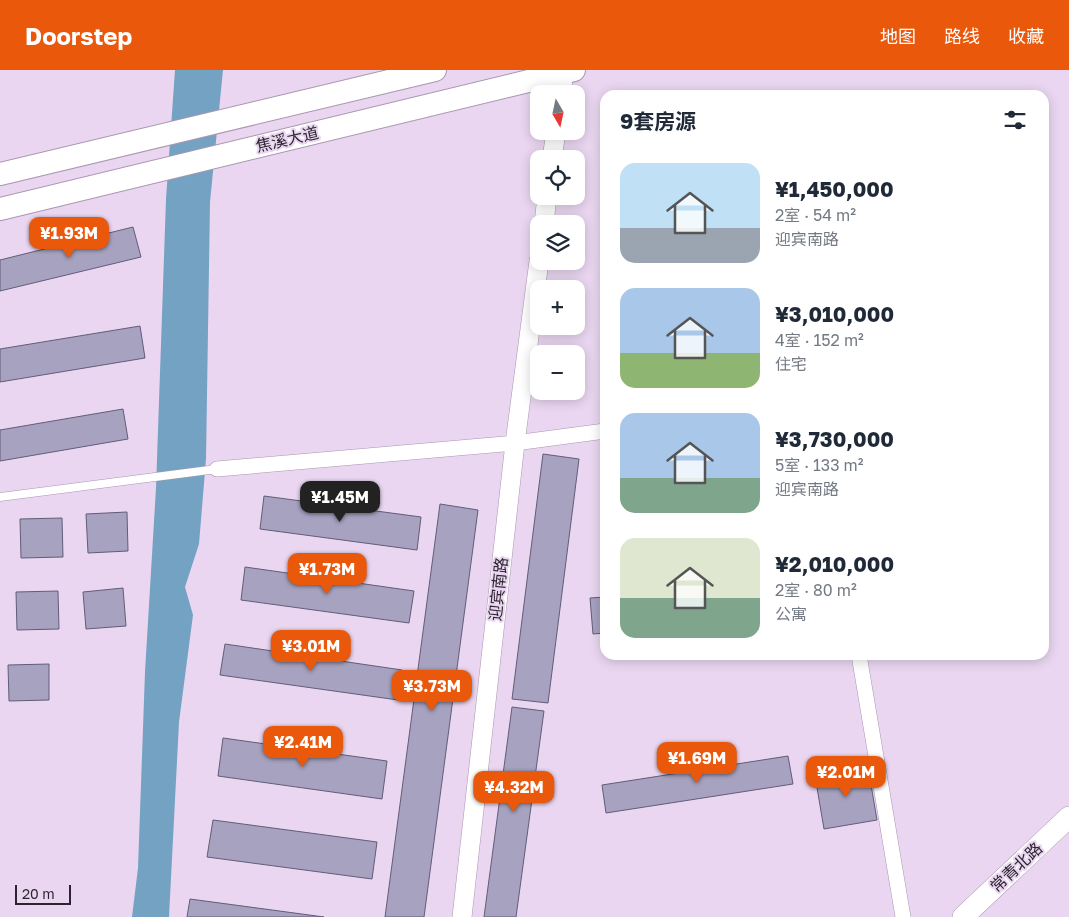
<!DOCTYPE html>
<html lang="zh">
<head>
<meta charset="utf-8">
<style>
  :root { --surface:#fff; --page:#f6f6f7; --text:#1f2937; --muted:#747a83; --accent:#ea580c }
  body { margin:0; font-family:"Golos Text","Noto Sans SC",sans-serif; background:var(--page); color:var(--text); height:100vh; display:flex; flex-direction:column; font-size:19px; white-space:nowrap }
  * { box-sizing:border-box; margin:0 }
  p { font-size:16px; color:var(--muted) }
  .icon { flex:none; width:28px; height:28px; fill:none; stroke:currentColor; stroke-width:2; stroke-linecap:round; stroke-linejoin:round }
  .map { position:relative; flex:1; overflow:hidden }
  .panel { position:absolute; left:600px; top:20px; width:449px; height:570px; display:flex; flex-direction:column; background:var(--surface); border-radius:15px; box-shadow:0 2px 12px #0003 }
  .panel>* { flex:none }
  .needle { width:32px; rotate:171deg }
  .tools { position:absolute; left:530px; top:15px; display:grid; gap:10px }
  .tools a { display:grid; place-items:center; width:55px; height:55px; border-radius:10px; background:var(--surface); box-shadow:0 2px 12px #0003; font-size:25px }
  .scale { position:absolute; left:15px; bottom:12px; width:56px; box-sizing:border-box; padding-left:5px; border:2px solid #2c252f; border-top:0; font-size:14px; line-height:18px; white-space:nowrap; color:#2c252f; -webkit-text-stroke:4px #ead6f1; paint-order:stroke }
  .price { position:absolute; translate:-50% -42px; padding:0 11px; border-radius:10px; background:var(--accent); color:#fff; font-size:16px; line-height:32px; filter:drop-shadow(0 1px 2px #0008) }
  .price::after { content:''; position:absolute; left:50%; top:30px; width:15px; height:11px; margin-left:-8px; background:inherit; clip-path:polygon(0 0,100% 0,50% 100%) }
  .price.current { background:#222; color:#fff }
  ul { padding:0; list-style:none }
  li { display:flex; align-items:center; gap:15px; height:125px; padding:0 20px }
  li span { display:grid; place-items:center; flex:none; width:140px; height:100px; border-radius:15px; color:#555 }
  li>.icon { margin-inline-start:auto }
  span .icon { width:60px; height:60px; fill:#fffc; stroke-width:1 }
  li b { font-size:21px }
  h2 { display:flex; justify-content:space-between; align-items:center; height:60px; padding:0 20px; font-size:21px }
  header { display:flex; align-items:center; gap:30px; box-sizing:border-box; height:70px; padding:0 25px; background:var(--accent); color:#fff }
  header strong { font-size:24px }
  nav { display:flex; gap:28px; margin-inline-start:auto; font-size:18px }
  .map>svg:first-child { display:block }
</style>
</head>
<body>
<header>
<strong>Doorstep</strong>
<nav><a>地图</a><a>路线</a><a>收藏</a></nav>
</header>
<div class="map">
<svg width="1069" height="847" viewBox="0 0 1069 847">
  <rect width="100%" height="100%" fill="#ead6f1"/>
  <path fill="#74a2c3" d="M175,0H223L210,132L206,389L199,474L185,517L193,545L179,652L169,847H132L138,798L145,602L156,418L166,129Z"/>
  <g fill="#a6a2bf" stroke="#615d78">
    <path d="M133,157L141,187L0,221V190Z"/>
    <path d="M140,256L145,288L0,312V279Z"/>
    <path d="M123,339L128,369L0,391V360Z"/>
    <path d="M543,384L579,389L548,633L512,629Z"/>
    <path d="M264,426L421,447L417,480L260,459Z"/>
    <path d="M440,434L478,440L424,847H385Z"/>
    <path d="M127,442L128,481L88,483L86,444Z"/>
    <path d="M62,448L63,487L21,488L20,449Z"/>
    <path d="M245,497L414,521L409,553L241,530Z"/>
    <path d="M123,518L126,556L86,559L83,522Z"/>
    <path d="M58,521L59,559L17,560L16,522Z"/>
    <path d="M605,527V563L593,564L590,528Z"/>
    <path d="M225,574L402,600L398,630L220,605Z"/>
    <path d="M49,594V630L9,631L8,595Z"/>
    <path d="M512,637L544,641L516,847H484Z"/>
    <path d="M223,668L387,691L382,729L218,706Z"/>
    <path d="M788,686L793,714L606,743L602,715Z"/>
    <path d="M868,697L877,750L824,759L815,706Z"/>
    <path d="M213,750L377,772L372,809L207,787Z"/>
    <path d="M190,829L324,847H187Z"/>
  </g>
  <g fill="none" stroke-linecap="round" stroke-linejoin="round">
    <g stroke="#a996b0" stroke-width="9">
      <path id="service" d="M0,427L217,399"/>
    </g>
    <g stroke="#a996b0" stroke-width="16">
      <g id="minor">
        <path d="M217,399L515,373L605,361"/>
        <path d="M859,585L903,847"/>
      </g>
    </g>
    <g stroke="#a996b0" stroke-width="20">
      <g id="tertiary">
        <path d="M561,24L564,0"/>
        <path d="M552,89L556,61"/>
        <path d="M544,154L547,126"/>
        <path d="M462,847L515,373L539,191"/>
      </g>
    </g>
    <g stroke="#a996b0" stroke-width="22">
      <path id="secondary" d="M963,847L1069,747"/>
    </g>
    <g stroke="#a996b0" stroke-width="24">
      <g id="primary">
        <path d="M0,104L435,0"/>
        <path d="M0,139L574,0"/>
      </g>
    </g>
    <use href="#service" stroke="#fff" stroke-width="8"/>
    <use href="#minor" stroke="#fff" stroke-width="15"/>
    <use href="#tertiary" stroke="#fff" stroke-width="19"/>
    <use href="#secondary" stroke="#fff" stroke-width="21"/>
    <use href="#primary" stroke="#fff" stroke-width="22"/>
  </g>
  <g text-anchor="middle" stroke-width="4" stroke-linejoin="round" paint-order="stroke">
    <g font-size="16" fill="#2c252f" stroke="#ead6f1">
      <text transform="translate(287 69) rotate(-13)" y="6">焦溪大道</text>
      <text transform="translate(498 519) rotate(-84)" y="6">迎宾南路</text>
      <text transform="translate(1016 797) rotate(-43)" y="6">常青北路</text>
    </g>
  </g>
</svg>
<div class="tools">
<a><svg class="needle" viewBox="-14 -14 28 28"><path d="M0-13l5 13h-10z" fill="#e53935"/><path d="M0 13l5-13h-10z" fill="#747a83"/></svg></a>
<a><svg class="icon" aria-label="locate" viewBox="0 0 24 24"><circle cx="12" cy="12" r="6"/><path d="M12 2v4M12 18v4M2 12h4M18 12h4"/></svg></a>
<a><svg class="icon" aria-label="layers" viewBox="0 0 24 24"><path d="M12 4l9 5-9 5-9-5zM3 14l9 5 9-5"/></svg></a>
<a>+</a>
<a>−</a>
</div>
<div class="scale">20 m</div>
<b class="price" style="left:69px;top:189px">¥1.93M</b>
<b class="price current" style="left:340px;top:453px">¥1.45M</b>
<b class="price" style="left:327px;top:525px">¥1.73M</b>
<b class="price" style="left:311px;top:602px">¥3.01M</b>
<b class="price" style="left:432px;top:642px">¥3.73M</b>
<b class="price" style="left:303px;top:698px">¥2.41M</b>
<b class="price" style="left:697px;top:714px">¥1.69M</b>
<b class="price" style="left:846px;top:728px">¥2.01M</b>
<b class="price" style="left:514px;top:743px">¥4.32M</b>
<section class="panel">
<h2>9套房源<svg class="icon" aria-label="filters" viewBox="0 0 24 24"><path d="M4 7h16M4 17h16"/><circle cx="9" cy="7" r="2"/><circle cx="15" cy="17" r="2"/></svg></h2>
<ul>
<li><span style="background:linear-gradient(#bfe0f5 65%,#9aa5b1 0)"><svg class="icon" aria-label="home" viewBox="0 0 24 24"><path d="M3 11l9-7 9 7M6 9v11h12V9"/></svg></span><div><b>¥1,450,000</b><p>2室 · 54 m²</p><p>迎宾南路</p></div></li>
<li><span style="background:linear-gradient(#a9c7e8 65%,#8fb573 0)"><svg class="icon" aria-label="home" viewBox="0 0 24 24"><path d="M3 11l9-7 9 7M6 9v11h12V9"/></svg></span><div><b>¥3,010,000</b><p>4室 · 152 m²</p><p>住宅</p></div></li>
<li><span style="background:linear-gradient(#a9c7e8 65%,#7fa58c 0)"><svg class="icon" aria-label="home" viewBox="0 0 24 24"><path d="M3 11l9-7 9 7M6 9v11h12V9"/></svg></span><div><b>¥3,730,000</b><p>5室 · 133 m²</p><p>迎宾南路</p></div></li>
<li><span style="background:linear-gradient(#dfe7d0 60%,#7fa58c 0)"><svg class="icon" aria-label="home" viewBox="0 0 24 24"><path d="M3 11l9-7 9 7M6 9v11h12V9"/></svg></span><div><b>¥2,010,000</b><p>2室 · 80 m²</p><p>公寓</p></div></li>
</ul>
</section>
</div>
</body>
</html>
